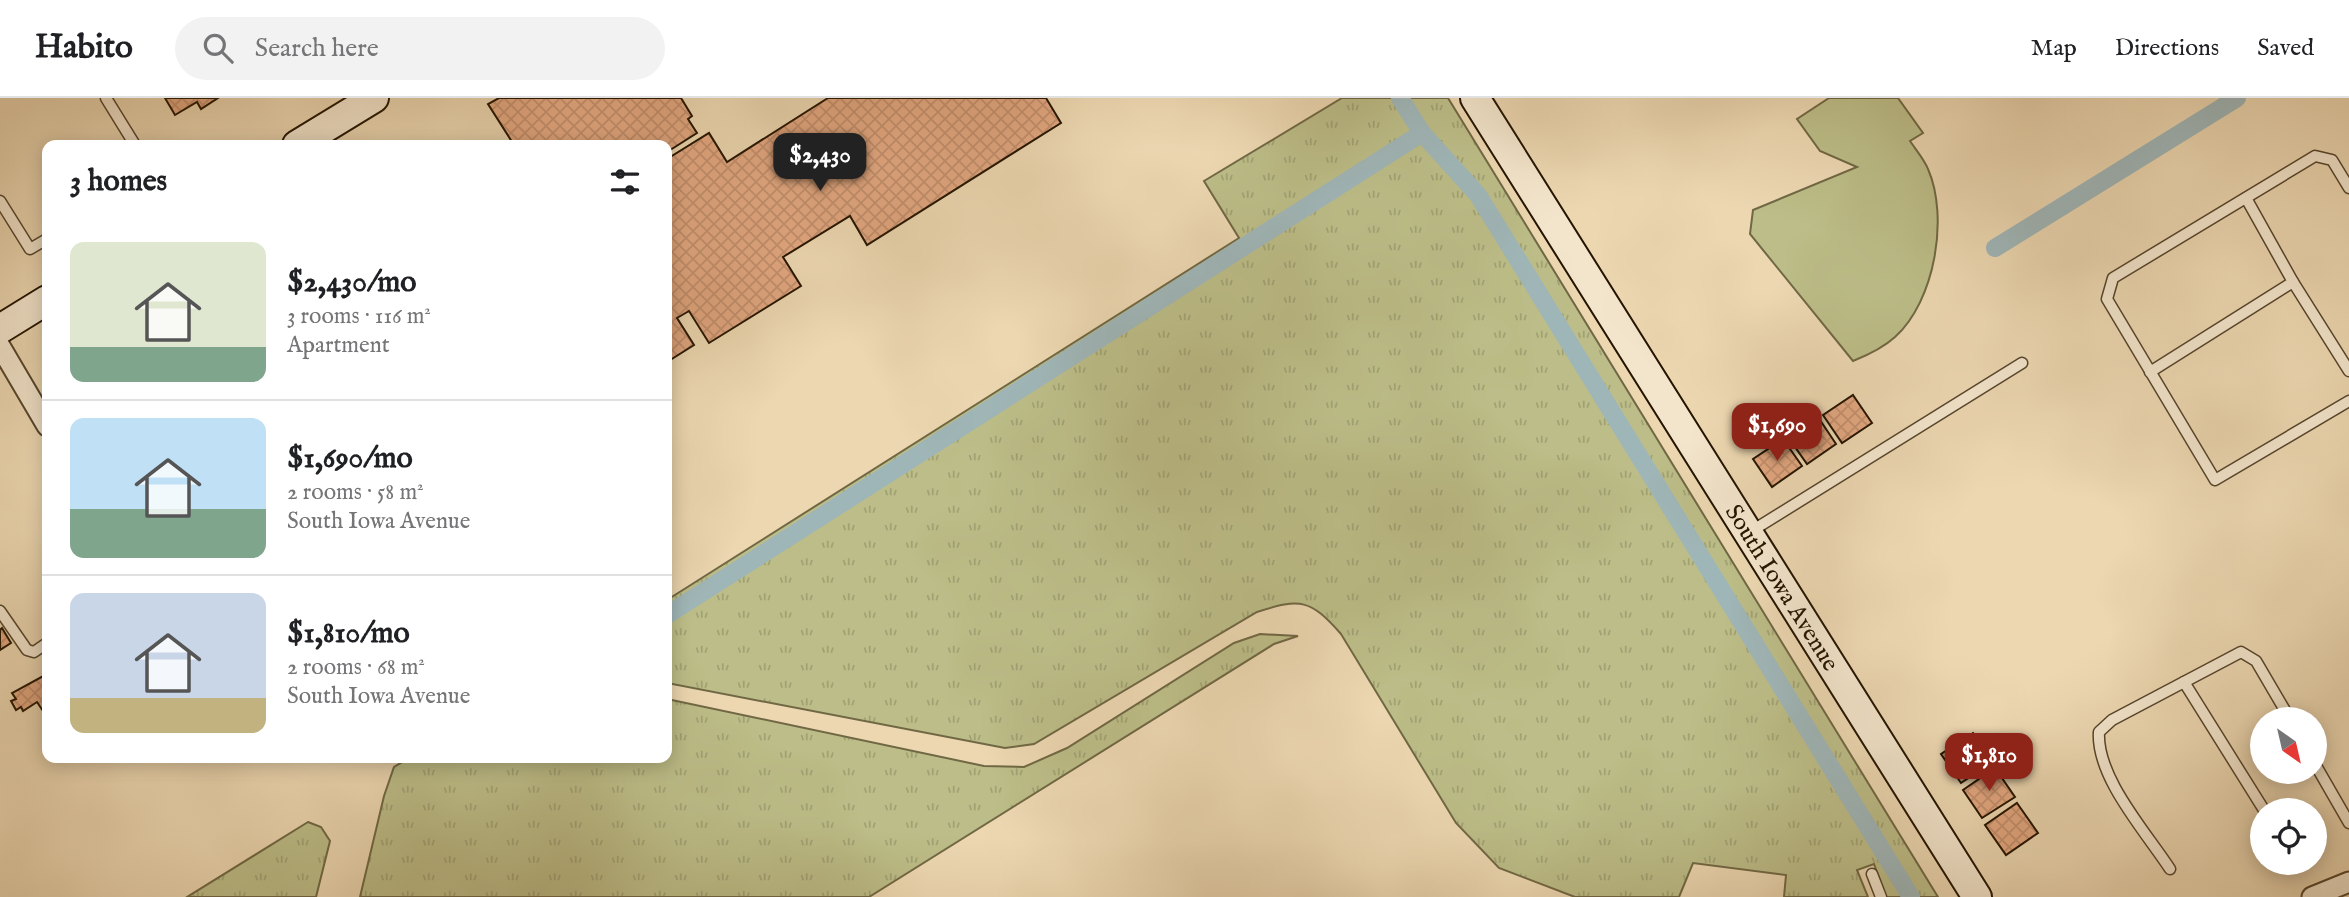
<!DOCTYPE html>
<html lang="en">
<head>
<meta charset="utf-8">
<style>
  :root { --surface:#fff; --page:#f2f2f2; --text:#202124; --muted:#757577; --line:#e0e0e0; --accent:#8f2418 }
  body { margin:0; font-family:"IM FELL English",serif; background:var(--page); color:var(--text); height:100vh; display:flex; flex-direction:column; font-size:26px; white-space:nowrap }
  * { box-sizing:border-box; margin:0 }
  p { font-size:23px; color:var(--muted) }
  .icon { flex:none; width:38px; height:38px; fill:none; stroke:currentColor; stroke-width:2; stroke-linecap:round; stroke-linejoin:round }
  .map { position:relative; flex:1; overflow:hidden }
  .sheet { position:absolute; left:42px; top:42px; width:630px; height:623px; display:flex; flex-direction:column; background:var(--surface); border-radius:14px; box-shadow:0 4px 18px #0003 }
  .sheet>* { flex:none }
  .needle { width:46px; rotate:146deg }
  .tools { position:absolute; left:2250px; top:609px; display:grid; gap:14px }
  .tools a { display:grid; place-items:center; width:77px; height:77px; border-radius:50%; background:var(--surface); box-shadow:0 4px 18px #0003; font-size:35px }
  .price { position:absolute; translate:-50% -60px; padding:0 16px; border-radius:14px; background:var(--accent); color:#fff; font-size:23px; line-height:46px; filter:drop-shadow(0 2px 4px #0008) }
  .price::after { content:''; position:absolute; left:50%; top:42px; width:21px; height:16px; margin-left:-10px; background:inherit; clip-path:polygon(0 0,100% 0,50% 100%) }
  .price.selected { background:#222; color:#fff }
  ul { padding:0; list-style:none }
  li { display:flex; align-items:center; gap:21px; height:175px; padding:0 28px }
  li+li { border-top:2px solid var(--line) }
  li span { display:grid; place-items:center; flex:none; width:196px; height:140px; border-radius:14px; color:#555 }
  li>.icon { margin-inline-start:auto }
  span .icon { width:84px; height:84px; fill:#fffc; stroke-width:1 }
  li b { font-size:30px }
  h2 { display:flex; justify-content:space-between; align-items:center; height:84px; padding:0 28px; font-size:30px }
  header { display:flex; align-items:center; gap:42px; box-sizing:border-box; height:98px; padding:0 35px; background:var(--surface); border-bottom:2px solid var(--line) }
  header strong { font-size:33px }
  nav { display:flex; gap:38px; margin-inline-start:auto; font-size:24px }
  .search { width:490px; height:63px; background:var(--page); display:flex; align-items:center; gap:18px; box-sizing:border-box; padding:0 24px; border-radius:38px; color:var(--muted); font-size:26px }
  .map>svg:first-child { display:block }
</style>
</head>
<body>
<header>
<strong>Habito</strong>
<div class="search"><svg class="icon" aria-label="search" viewBox="0 0 24 24"><circle cx="10" cy="10" r="6"/><path d="M15 15l6 6"/></svg>Search here</div>
<nav><a>Map</a><a>Directions</a><a>Saved</a></nav>
</header>
<div class="map">
<svg width="2349" height="799" viewBox="0 0 2349 799">
  <defs>
    <pattern id="grass-tufts" width="24" height="20" patternUnits="userSpaceOnUse" patternTransform="scale(1.75)"><rect width="24" height="20" fill="#bcbd88"/><path d="M3 7l-1-3M5 7V3M7 7l1-3M15 17l-1-3M17 17v-4M19 17l1-3" fill="none" stroke="#a1a274"/></pattern>
    <pattern id="building-cross-hatch" width="8" height="8" patternUnits="userSpaceOnUse" patternTransform="scale(1.75)"><rect width="8" height="8" fill="#e2a780"/><path d="M0 0l8 8M0 8l8-8" fill="none" stroke="#c28f6d"/></pattern>
  </defs>
  <rect width="100%" height="100%" fill="#ecd7b1"/>
  <filter id="stains"><feTurbulence type="fractalNoise" baseFrequency=".00286" numOctaves="4"/><feColorMatrix values="0 0 0 0 .2 0 0 0 0 .09 0 0 0 0 .02 0 0 0 .5 -.17"/></filter>
  <radialGradient id="worn" r=".72"><stop offset=".6" stop-color="#630" stop-opacity="0"/><stop offset="1" stop-color="#630" stop-opacity=".3"/></radialGradient>
  <g fill="url(#grass-tufts)" stroke="#706844" stroke-width="2">
    <path d="M1342,0H1448L1938,799H1886L1874,766L1857,772L1868,799H1784L1786,777L1693,765L1679,799H1575L1499,770L1456,725L1341,536C1310,501 1301,500 1257,514L1034,646L1005,650L667,585V502L1239,140L1204,83Z"/>
    <path d="M1260,536L1298,538L1274,546L869,799H360L384,698L394,669L409,660H667V601L984,668L1024,669L1067,650L1234,545Z"/>
    <path d="M308,724L321,729L330,743L316,799H187Z"/>
  </g>
  <path fill="#bcbd88" stroke="#706844" stroke-width="2" d="M1829,0H1898L1923,35L1910,43C1916,52 1924,61 1928,71C1949,119 1935,203 1895,239C1883,250 1868,257 1853,263L1750,136L1753,112L1857,69L1820,53L1797,21Z"/>
  <g fill="none" stroke-linecap="round" stroke-linejoin="round">
    <g stroke="#9fb6b8" stroke-width="18">
      <path d="M1400,0L1422,35L1478,97L1911,799"/>
      <path d="M1995,150L2237,0"/>
      <path d="M667,517L1422,35"/>
    </g>
  </g>
  <g fill="url(#building-cross-hatch)" stroke="#241400" stroke-width="2">
    <path d="M165,0H218L201,11L197,4L175,17Z"/>
    <path d="M499,0H681L692,18L688,21L697,35L667,54V47H514L488,6Z"/>
    <path d="M828,0H1046L1061,25L867,147L850,118L783,159L801,188L709,245L689,213L677,220L694,247L667,264V61L709,35L727,64Z"/>
    <path d="M1853,297L1872,325L1842,345L1823,317Z"/>
    <path d="M1818,319L1836,346L1807,366L1788,339Z"/>
    <path d="M1783,341L1802,368L1772,389L1753,361Z"/>
    <path d="M2,530L11,545L0,552V532Z"/>
    <path d="M47,576V615L45,616L37,604L23,613L21,609L16,612L11,603L16,601L12,595Z"/>
    <path d="M1973,635L1993,664L1961,685L1941,656Z"/>
    <path d="M1995,670L2015,699L1982,720L1963,692Z"/>
    <path d="M2017,705L2038,735L2006,757L1985,727Z"/>
  </g>
  <g fill="none" stroke-linecap="round" stroke-linejoin="round">
    <g stroke="#56452c" stroke-width="13">
      <g id="lane">
        <path d="M106,0L135,47"/>
        <path d="M2349,90L2332,62L2315,58L2113,180L2107,201L2215,382L2349,303"/>
        <path d="M0,103L30,151L47,141"/>
        <path d="M2293,184L2349,273"/>
        <path d="M2150,274L2293,184L2246,100"/>
        <path d="M1750,434L2022,265"/>
        <path d="M0,513L27,552L34,554L47,545"/>
        <path d="M2184,584L2264,712"/>
        <path d="M2315,666L2349,725"/>
        <path d="M2170,771C2146,734 2096,679 2099,634L2112,622L2241,554L2256,563L2290,621"/>
        <path d="M1872,776L1881,799"/>
      </g>
    </g>
    <g stroke="#56452c" stroke-width="23">
      <g id="street">
        <path d="M0,248L47,328"/>
        <path d="M2312,799L2349,784"/>
      </g>
    </g>
    <g stroke="#241400" stroke-width="32">
      <g id="secondary">
        <path id="s1" d="M1475,0L1977,799"/>
        <path d="M297,47L374,0"/>
        <path d="M0,231L47,202"/>
      </g>
    </g>
    <use href="#lane" stroke="#f3e5cc" stroke-width="10"/>
    <use href="#street" stroke="#f3e5cc" stroke-width="19"/>
    <use href="#secondary" stroke="#f3e5cc" stroke-width="28"/>
  </g>
  <g text-anchor="middle" stroke-width="5" stroke-linejoin="round" paint-order="stroke">
    <g font-size="24" fill="#241400" stroke="#f3e5cc">
      <text dy="8" stroke="none"><textPath href="#s1" startOffset="578">South Iowa Avenue</textPath></text>
    </g>
  </g>
  <rect width="100%" height="100%" filter="url(#stains)"/>
  <rect width="100%" height="100%" fill="url(#worn)"/>
</svg>
<div class="tools">
<a><svg class="needle" viewBox="-14 -14 28 28"><path d="M0-13l5 13h-10z" fill="#e53935"/><path d="M0 13l5-13h-10z" fill="#757577"/></svg></a>
<a><svg class="icon" aria-label="locate" viewBox="0 0 24 24"><circle cx="12" cy="12" r="6"/><path d="M12 2v4M12 18v4M2 12h4M18 12h4"/></svg></a>
</div>
<b class="price selected" style="left:820px;top:95px">$2,430</b>
<b class="price" style="left:1777px;top:365px">$1,690</b>
<b class="price" style="left:1989px;top:695px">$1,810</b>
<section class="sheet">
<h2>3 homes<svg class="icon" aria-label="filters" viewBox="0 0 24 24"><path d="M4 7h16M4 17h16"/><circle cx="9" cy="7" r="2"/><circle cx="15" cy="17" r="2"/></svg></h2>
<ul>
<li><span style="background:linear-gradient(#dfe7d0 75%,#7fa58c 0)"><svg class="icon" aria-label="home" viewBox="0 0 24 24"><path d="M3 11l9-7 9 7M6 9v11h12V9"/></svg></span><div><b>$2,430/mo</b><p>3 rooms · 116 m²</p><p>Apartment</p></div></li>
<li><span style="background:linear-gradient(#bfe0f5 65%,#7fa58c 0)"><svg class="icon" aria-label="home" viewBox="0 0 24 24"><path d="M3 11l9-7 9 7M6 9v11h12V9"/></svg></span><div><b>$1,690/mo</b><p>2 rooms · 58 m²</p><p>South Iowa Avenue</p></div></li>
<li><span style="background:linear-gradient(#c9d6e8 75%,#c2b280 0)"><svg class="icon" aria-label="home" viewBox="0 0 24 24"><path d="M3 11l9-7 9 7M6 9v11h12V9"/></svg></span><div><b>$1,810/mo</b><p>2 rooms · 68 m²</p><p>South Iowa Avenue</p></div></li>
</ul>
</section>
</div>
</body>
</html>
